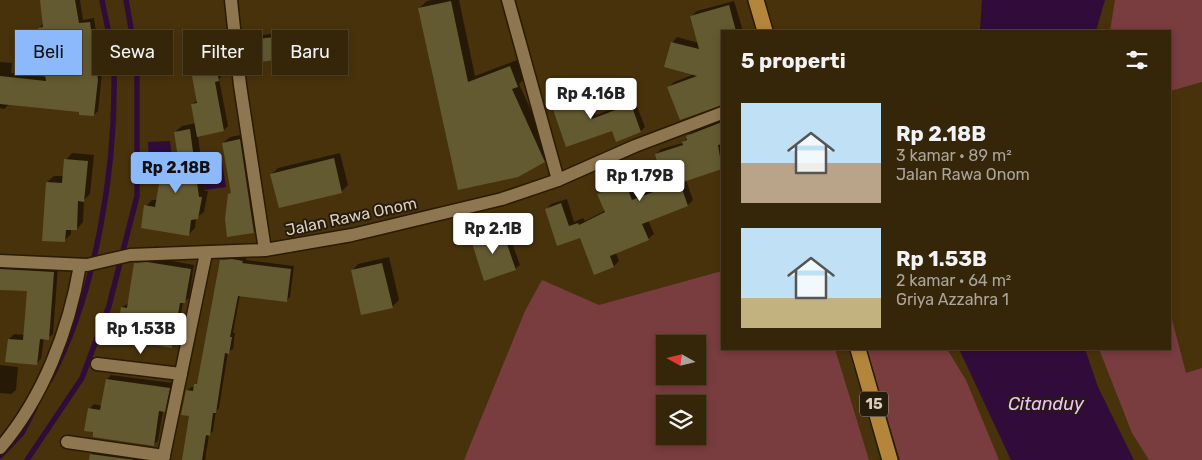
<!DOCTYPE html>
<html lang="id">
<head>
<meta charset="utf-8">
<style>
  :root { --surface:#362609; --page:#413217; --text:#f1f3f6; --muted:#aaa59c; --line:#50432a; --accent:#8bb9fc }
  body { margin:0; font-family:Rubik,sans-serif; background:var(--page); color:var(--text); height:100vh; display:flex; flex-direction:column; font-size:19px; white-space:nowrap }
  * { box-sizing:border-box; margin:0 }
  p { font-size:16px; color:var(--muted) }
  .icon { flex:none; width:28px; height:28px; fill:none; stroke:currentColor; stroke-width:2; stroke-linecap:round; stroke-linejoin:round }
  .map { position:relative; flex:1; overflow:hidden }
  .side { position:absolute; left:721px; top:30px; width:450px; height:320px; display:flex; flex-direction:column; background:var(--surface); border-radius:0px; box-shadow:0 2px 8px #0003,0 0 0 1px var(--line) }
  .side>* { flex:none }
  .hud { position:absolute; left:15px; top:30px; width:475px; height:45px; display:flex; gap:10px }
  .needle { width:32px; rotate:278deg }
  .fabs { position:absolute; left:656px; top:335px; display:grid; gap:10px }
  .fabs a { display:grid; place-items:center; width:50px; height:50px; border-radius:0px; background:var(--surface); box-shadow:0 2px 8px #0003,0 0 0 1px var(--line); font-size:25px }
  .price { position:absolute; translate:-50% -42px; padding:0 11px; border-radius:5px; background:#fff; color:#222; font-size:16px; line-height:32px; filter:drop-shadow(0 1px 2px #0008) }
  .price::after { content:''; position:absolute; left:50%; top:30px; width:15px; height:11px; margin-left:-8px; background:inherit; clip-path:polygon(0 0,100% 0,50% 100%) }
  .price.on { background:var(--accent); color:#111 }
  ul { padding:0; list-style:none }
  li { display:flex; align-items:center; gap:15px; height:125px; padding:0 20px }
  li span { display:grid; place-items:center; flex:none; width:140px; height:100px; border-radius:0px; color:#555 }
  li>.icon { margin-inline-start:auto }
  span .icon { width:60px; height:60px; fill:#fffc; stroke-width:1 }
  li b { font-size:21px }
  h2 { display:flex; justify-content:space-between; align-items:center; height:60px; padding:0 20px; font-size:21px }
  .pill { padding:0 18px; border-radius:0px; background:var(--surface); box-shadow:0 2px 8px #0003,0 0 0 1px var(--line); font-size:18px; line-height:45px }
  .pill.on { background:var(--accent); color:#111 }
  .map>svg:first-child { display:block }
</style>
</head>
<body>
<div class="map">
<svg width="1202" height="460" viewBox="0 0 1202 460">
  <rect width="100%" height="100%" fill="#48320c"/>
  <g fill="#793c3f" fill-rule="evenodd">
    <path d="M1115,0H1202V82L1170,91V31H1110Z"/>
    <path d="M722,271V349H835L869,460H464L525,311L542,280L599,305ZM665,344H698V376H665ZM665,404H698V436H665Z"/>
    <path d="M1170,312L1186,373L1202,368V460H1149L1132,433L1099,349H1170Z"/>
    <path d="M866,349H947L966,380L999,460H900Z"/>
  </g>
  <g fill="#310c3b">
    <path d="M982,0H1105L1096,31H980Z"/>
    <path d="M170,141L172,158L149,160L148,142Z"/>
    <path d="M222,162L226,187L205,190L202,165Z"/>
    <path d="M959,349H1085L1098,387L1134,460H1011Z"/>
  </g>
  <g fill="#0007">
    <path d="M41,0H80L83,20L94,18L102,74L98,111L94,115L80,111L9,104L4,109L0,108V62L12,63L11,73L47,77L39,28L43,24Z"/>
    <path d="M432,0H459L475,76L517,60L524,79L519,84L551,154L544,161L518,175L419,8L427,1Z"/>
    <path d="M734,1L743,31H722V104L680,119L669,87L674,82L695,74L672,43L677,37L699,43L691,16L697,11Z"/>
    <path d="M287,32L289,54L284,58L258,40L263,35Z"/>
    <path d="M220,62L223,75L219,79L228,126L224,130L198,136L205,191H208L204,212L196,218L195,228L188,235L146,206L152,200H158L161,178L168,172L174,173L173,165L179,158L175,132L182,126L196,123L192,104L198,100L192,71L196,67Z"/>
    <path d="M586,87L596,115L635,101L645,127L641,131L616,140L612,130L551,102L556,98Z"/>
    <path d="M722,118V167L686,180L693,200L688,205L648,220L654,234L648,239L616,253L619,261L614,266L594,274L580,237L546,210L551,204L567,199L574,222L583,218L585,221L606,210L599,194L604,189L630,178L638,195L665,185L656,154L661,149L683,143L692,131Z"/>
    <path d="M246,134L260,226L254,232L230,194L232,192L223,143L230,137Z"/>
    <path d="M72,153L94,155L90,194L84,200L83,222L77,229H71V234L64,241L47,182L54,176H64L66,160Z"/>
    <path d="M340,153L348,185L341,192L272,174L278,168Z"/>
    <path d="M506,226L520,265L515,269L472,241L476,236Z"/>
    <path d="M226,256H236L246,258V260L294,266L290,297L286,301L240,295L233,333H235L233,349L228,352L219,408L216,411L213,431L209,435L205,460H183L190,415L187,391L191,387H194L199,380L222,260Z"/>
    <path d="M389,257L399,300L392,307L352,271L358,264Z"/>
    <path d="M140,259H161L194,265L189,298L183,302L176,342L172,347L133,340L130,343L122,307L129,303L135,264Z"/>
    <path d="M0,264L58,267L53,334L48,338H44L41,359L36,364L9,339L14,334L25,335L28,290L0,289Z"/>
    <path d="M0,365L18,367L16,390L11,394L0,393Z"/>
    <path d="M111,375L173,383L169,406L163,411L158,441L153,445L89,409L94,404L102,406L107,379Z"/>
    <path d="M95,450L149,460H90L91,454Z"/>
  </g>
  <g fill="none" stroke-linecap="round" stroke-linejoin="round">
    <g stroke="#310c3b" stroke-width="5.5">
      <path d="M50,380C96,294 116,168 114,71C114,48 106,23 102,0"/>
      <path d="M0,456L22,433L35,408"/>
      <path d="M27,460L82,378L109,306L137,196V62L126,0"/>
    </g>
  </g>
  <g fill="#635a31">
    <path d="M40,0H75L79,23L90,22L98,79L94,116L79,115V112L0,104V76L46,81L38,28L43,27Z"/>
    <path d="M451,1L468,82L510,66L518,87L512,89L545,162L518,177L458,190L418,8Z"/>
    <path d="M729,5L736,31H722V105L680,120L667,87L697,76L664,67L671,42L699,49L690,16Z"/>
    <path d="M283,36L285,59L259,62L257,39Z"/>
    <path d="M216,66L219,81L215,82L224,131L197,137L191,104L197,103L191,71Z"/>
    <path d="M582,90L592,119L631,104L641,132L616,142L612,131L566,147L550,101Z"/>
    <path d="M722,122V144L718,145L722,169L680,183L688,206L642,224L649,240L610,256L614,267L594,275L580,238L557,246L545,209L561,203L569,226L578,223L579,225L605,212L597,194L625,182L632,200L664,188L655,154L683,145L682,142L687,140L686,136Z"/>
    <path d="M190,129L199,197H202L198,219L191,220L189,236L141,228L144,205L155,207L160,178L173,180L172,164H179L174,132Z"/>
    <path d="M240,139L254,233L227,237L225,219L228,194L231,193L222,143Z"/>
    <path d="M334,158L342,193L279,208L270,174Z"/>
    <path d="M64,159L88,161L84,202L78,201L77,230H66L65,242L42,241L46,182L62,183Z"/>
    <path d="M502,230L516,270L484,281L471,240Z"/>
    <path d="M232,259L243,261L242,263L291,269L287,302L238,296L230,337H232L229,354L225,353L216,413H213L210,436L206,435L202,460H182L189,416L181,415L186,390L193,391L194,384H197L220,260Z"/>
    <path d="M147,262L191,269L185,303H180L172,348L131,341L130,345L115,342L121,307L127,308L134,263Z"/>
    <path d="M382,263L393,308L361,315L351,270Z"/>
    <path d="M0,269L54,272L49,340L40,339L37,365L5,362L8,339L23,340L27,291L0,290Z"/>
    <path d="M106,379L170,388L165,412L159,411L154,446L93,437V432L84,431L88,408L100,410Z"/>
    <path d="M90,454L135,460H89Z"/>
  </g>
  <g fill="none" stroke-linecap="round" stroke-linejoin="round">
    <g stroke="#2b1b00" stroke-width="15">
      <g id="minor">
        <path d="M231,0L240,85L265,250"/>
        <path d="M508,0L558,180"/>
        <path d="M0,261L87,265L130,255L265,250L352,235L502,199L558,180L635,146L722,113"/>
        <path d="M97,364L181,374"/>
        <path d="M67,442L164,456"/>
        <path d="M0,448C43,398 69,330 80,265"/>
        <path d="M163,460L206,253"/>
      </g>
    </g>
    <g stroke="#2b1b00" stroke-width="18">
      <g id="highway">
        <path d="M756,0L765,31"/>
        <path d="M858,349L890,460"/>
      </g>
    </g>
    <use href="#minor" stroke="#8e7650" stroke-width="12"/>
    <use href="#highway" stroke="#b3863c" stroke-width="15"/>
  </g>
  <g text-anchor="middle" stroke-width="4" stroke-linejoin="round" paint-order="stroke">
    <rect fill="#261c0d" stroke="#a69988" stroke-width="1" x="860" y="391.5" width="28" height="25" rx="4"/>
    <g font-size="15" font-weight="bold" fill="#ddcfbc">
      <text x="874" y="409">15</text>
    </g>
    <g font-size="16" fill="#ddcfbc" stroke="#261c0d">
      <text transform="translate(351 216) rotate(-12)" y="6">Jalan Rawa Onom</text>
    </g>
    <g font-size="18" font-style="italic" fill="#efc0fe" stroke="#261c0d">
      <text x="1046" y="410">Citanduy</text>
    </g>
  </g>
</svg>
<div class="fabs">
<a><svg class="needle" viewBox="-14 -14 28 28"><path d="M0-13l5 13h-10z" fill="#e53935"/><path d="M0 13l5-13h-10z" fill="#aaa59c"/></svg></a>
<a><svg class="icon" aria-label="layers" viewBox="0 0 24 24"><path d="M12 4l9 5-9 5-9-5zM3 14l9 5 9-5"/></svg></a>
</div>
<b class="price" style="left:591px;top:120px">Rp 4.16B</b>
<b class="price on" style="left:176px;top:194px">Rp 2.18B</b>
<b class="price" style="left:640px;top:202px">Rp 1.79B</b>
<b class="price" style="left:493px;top:255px">Rp 2.1B</b>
<b class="price" style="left:141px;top:355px">Rp 1.53B</b>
<div class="hud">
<a class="pill on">Beli</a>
<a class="pill">Sewa</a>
<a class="pill">Filter</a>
<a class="pill">Baru</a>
</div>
<section class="side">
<h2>5 properti<svg class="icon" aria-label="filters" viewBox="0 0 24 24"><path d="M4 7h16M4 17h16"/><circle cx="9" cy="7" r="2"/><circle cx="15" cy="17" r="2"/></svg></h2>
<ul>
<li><span style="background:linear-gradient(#bfe0f5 60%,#b9a48a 0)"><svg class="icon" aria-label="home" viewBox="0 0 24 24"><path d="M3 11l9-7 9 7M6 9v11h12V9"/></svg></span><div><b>Rp 2.18B</b><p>3 kamar · 89 m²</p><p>Jalan Rawa Onom</p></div></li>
<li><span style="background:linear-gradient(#bfe0f5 70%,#c2b280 0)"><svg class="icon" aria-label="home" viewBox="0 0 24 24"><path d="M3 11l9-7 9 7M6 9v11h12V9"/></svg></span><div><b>Rp 1.53B</b><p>2 kamar · 64 m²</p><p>Griya Azzahra 1</p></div></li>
</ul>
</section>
</div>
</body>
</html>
